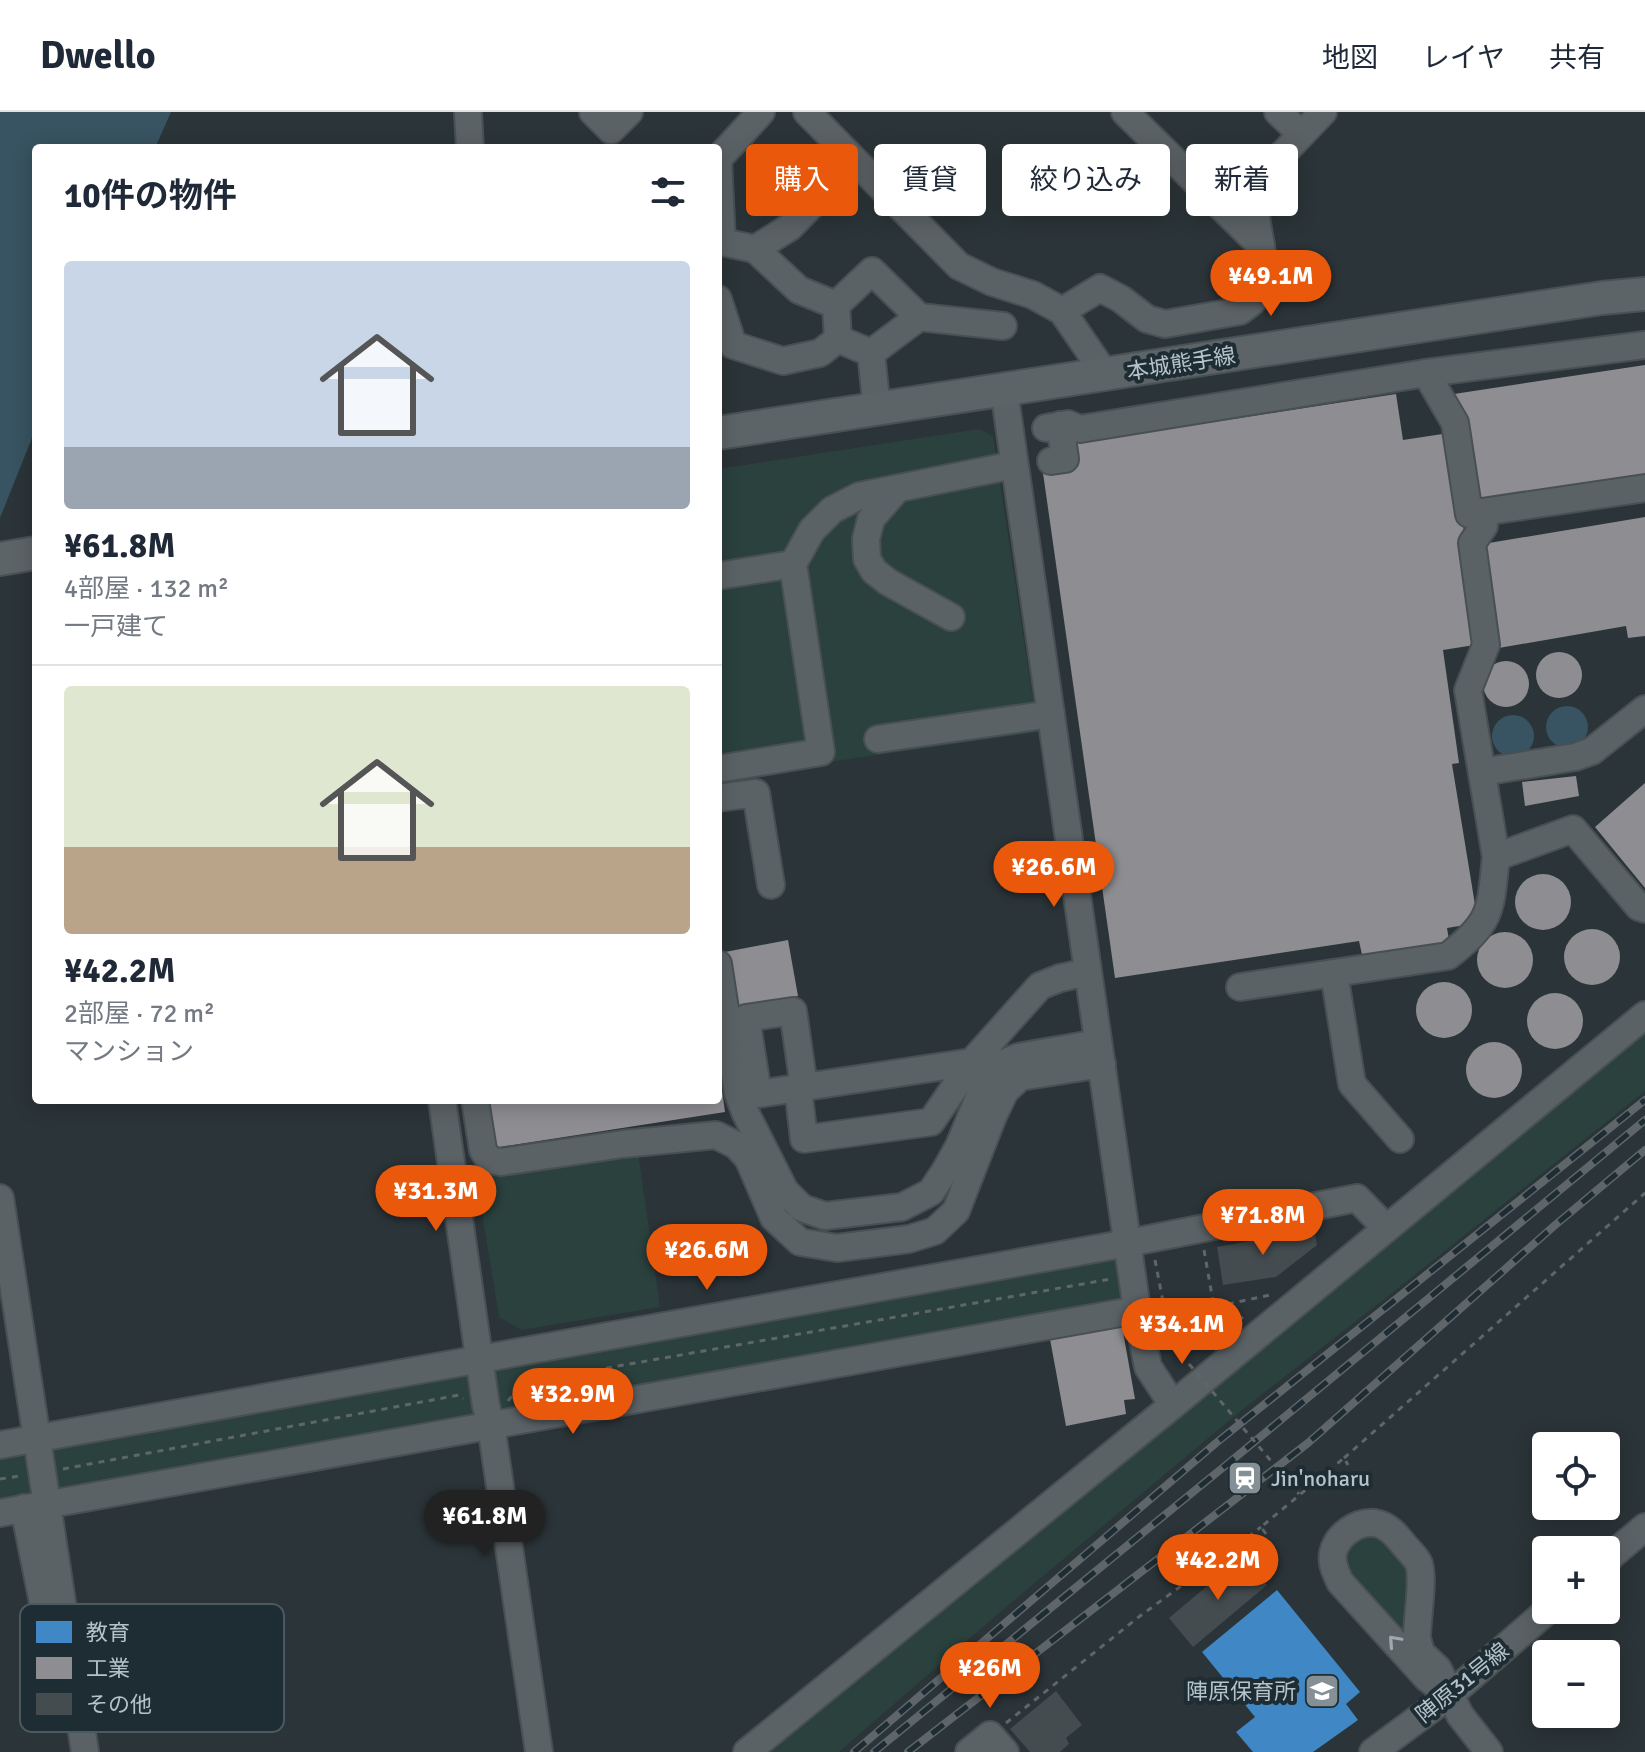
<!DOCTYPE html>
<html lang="ja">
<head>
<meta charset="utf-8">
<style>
  :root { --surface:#fff; --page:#f2f2f3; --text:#1f2937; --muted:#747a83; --line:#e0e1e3; --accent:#ea580c }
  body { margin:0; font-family:Signika,"Noto Sans JP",sans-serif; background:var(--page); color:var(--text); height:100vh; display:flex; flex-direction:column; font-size:30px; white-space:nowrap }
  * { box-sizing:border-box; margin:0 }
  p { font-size:26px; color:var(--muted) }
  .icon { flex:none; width:44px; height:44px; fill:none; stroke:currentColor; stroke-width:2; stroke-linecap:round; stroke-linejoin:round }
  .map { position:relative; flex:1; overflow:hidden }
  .details { position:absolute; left:32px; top:32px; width:690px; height:960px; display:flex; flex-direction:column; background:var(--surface); border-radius:8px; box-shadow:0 4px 20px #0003 }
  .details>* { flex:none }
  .top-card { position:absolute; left:746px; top:32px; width:760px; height:72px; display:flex; gap:16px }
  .fabs { position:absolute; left:1532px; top:1320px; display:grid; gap:16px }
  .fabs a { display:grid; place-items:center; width:88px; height:88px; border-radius:8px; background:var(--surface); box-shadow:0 4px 20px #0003; font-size:40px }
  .price { position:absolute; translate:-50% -68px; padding:0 18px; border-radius:28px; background:var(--accent); color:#fff; font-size:26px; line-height:52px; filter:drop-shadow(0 2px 4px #0008) }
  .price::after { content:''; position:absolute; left:50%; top:48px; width:24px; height:18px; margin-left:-12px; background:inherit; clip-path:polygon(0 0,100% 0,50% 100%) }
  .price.selected { background:#222; color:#fff }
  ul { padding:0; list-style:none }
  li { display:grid; align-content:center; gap:16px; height:424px; padding:0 32px }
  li+li { border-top:2px solid var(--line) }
  li span { display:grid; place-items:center; height:248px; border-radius:8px; color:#555 }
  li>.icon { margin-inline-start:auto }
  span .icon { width:144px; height:144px; fill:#fffc; stroke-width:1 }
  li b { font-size:34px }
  h2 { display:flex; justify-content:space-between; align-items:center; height:96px; padding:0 32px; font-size:34px }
  .tag { padding:0 28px; border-radius:8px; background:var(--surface); box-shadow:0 4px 20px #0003; font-size:28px; line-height:72px }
  .tag.selected { background:var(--accent); color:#fff }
  header { display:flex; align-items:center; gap:48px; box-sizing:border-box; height:112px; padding:0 40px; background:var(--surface); border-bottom:2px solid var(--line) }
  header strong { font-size:38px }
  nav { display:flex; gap:44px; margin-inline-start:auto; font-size:28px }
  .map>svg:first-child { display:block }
</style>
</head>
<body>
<header>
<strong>Dwello</strong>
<nav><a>地図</a><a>レイヤ</a><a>共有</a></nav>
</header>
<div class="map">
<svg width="1645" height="1640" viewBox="0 0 1645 1640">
  <rect width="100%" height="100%" fill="#2b3438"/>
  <g fill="#2a413e">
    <path d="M979,317L993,324L1038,620L718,666V357Z"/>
    <path d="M1645,918V979L1401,1174L1242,1298L999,1501L839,1640H764Z"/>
    <path d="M638,1040L660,1195L521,1218L499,1205L476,1064Z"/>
    <path d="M1115,1143L1118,1147L1125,1186L1121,1191L0,1391V1340Z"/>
    <path d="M1372,1417L1410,1446L1409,1529L1349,1464L1344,1453L1347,1434Z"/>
  </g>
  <g fill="#385361">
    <path d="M0,0H171L155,36H36V316L0,406Z"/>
    <circle cx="1567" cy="615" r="21"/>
    <circle cx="1513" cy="624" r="21"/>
  </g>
  <path fill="#3f88c5" d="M1277,1478L1360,1580L1346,1592L1358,1608L1313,1640H1253L1236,1620L1255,1605L1202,1540Z"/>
  <g fill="#8d8d92">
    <path d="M1645,253V371L1473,397L1454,282Z"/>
    <path d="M1396,282L1403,328L1449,321L1481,532L1443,538L1459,651L1452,652L1478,811L1447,816L1450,834L1363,847L1359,829L1115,866L1043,361L1073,355L1070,332Z"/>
    <path d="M1645,405V524L1628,526L1626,514L1493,537L1477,433Z"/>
    <circle cx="1559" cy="563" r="23"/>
    <circle cx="1506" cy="572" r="23"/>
    <path d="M1576,664L1579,684L1525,694L1522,670Z"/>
    <path d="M1645,671V776L1595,715Z"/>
    <circle cx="1543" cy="790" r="28"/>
    <circle cx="1592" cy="845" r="28"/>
    <circle cx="1505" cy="848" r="28"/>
    <path d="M788,828L798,884L735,895L725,840Z"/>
    <circle cx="1444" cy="898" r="28"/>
    <circle cx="1555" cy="909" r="28"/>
    <circle cx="1494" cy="958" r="28"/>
    <path d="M718,964H720L725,1000L493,1036L485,988H718Z"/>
    <path d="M1122,1214L1135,1287L1124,1288L1126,1302L1066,1314L1050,1227Z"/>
  </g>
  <g fill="#444c4f">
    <path d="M1314,1118L1317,1133L1276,1165L1223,1173L1217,1135Z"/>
    <path d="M1243,1444L1267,1473L1193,1535L1169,1506Z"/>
    <path d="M1056,1579L1082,1613L1066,1626L1069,1632L1060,1640H1030L1010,1617Z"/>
  </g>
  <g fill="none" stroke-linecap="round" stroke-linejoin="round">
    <g stroke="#495053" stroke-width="30">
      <g id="minor">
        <path d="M468,0L470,36"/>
        <path d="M593,0L611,18L629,0"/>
        <path d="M761,0L718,47L722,130L755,137L799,178L836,193"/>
        <path d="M807,0L959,154L992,170L1033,183L1062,199L1105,262"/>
        <path d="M1125,0L1261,134"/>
        <path d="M1278,0L1301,22"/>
        <path d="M755,137L790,115L833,71"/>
        <path d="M718,187L733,233L783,249L820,241L838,227"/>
        <path d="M1062,199L1100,176L1121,187L1147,207L1165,212L1240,199L1253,189L1264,152L1254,93L1257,69L1323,0"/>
        <path d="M919,205L1003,214"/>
        <path d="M871,241L838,227L836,193L872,159L919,205L871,241L877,297"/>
        <path d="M1426,261L1645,233"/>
        <path d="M1004,278L1137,1198L1148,1255L1173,1293"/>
        <path d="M1046,316L1068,312L1080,317L1426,261L1455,311L1469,402L1482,400L1484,414L1472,431L1486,533L1468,578L1496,745"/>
        <path d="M1051,349L1065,347L1060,313"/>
        <path d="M897,377L871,407L866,427L867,447L874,459L888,470L951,505"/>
        <path d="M1482,400L1645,376"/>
        <path d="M718,464L793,452"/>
        <path d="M878,627L1051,602"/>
        <path d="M718,657L821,640L793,452L812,418L832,398L859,384L1014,353"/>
        <path d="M1482,660L1575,645L1592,639L1645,597"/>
        <path d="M718,686L756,681L771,773"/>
        <path d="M718,852L738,981L745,1000L785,1079L802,1096L825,1104L902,1095L931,1080L945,1059L959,1034L987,966L999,953L1018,945L1098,931"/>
        <path d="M1334,861L1352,972L1400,1027"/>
        <path d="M1240,875L1448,844C1493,809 1490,799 1496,745L1573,717L1639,795L1645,797"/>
        <path d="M972,950L798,976L804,1027L931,1010L972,950L1040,874L1060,866L1088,860"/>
        <path d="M798,976L758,982L746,906L793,899L804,975"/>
        <path d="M442,988L486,1294L491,1313L539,1640"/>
        <path d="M475,988L483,1038L489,1048L501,1050L623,1032L716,1023L736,1033L748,1046L774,1106L800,1130L837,1136L909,1127L935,1119L956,1099L993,1004L1005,979L1020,965L1102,952"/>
        <path d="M0,1086L85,1640"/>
        <path d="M0,1333L1128,1131L1357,1086L1386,1116"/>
        <path d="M24,1396L55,1550"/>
        <path d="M0,1401L1137,1198"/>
        <path d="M1606,1448L1645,1415"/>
        <path d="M1450,1583L1427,1566L1340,1470C1336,1461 1331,1452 1333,1441C1337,1423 1357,1409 1375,1411C1388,1413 1396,1423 1404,1433C1409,1439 1416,1445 1419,1452C1424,1469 1417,1507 1417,1526L1421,1541L1438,1557L1460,1603L1489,1640"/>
        <path d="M747,1640L1173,1293L1645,903"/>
        <path d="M969,1640L990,1623L1005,1640"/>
        <path d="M1373,1640L1450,1583L1548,1498"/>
      </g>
    </g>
    <g stroke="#495155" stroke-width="36">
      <g id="major">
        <path d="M718,321L1602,186L1645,182"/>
        <path d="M0,447L36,441"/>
      </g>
    </g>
    <g stroke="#5f666a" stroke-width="3" stroke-dasharray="6 6" stroke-linecap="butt">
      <path d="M1204,1138L1214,1195L1270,1183"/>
      <path d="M1155,1148L1170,1226L1183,1241L1203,1225L1210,1234"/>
      <path d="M1167,1205L1214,1195"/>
      <path d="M1231,1215L1243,1205"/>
      <path d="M508,1289L522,1271L1111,1167"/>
      <path d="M1344,1346L1645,1081"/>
      <path d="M63,1357L459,1283L463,1287"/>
      <path d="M0,1367L20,1364"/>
      <path d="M1266,1422L1261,1415L1344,1346L1348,1353"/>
      <path d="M1248,1425L1261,1415"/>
      <path d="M1006,1611L1140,1504L1247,1426L1253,1433"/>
    </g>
    <use href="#minor" stroke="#5b6266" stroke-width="26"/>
    <use href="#major" stroke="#5d6468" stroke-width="32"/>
    <g stroke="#5f666a" stroke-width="8">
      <g id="rail">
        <path d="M854,1640L1216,1331L1645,988"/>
        <path d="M874,1640L1231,1349L1645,1008"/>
        <path d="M908,1640L1308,1331L1554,1114L1645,1038"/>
      </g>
    </g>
    <use href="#rail" stroke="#1e2c34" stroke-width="5" stroke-dasharray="15" stroke-linecap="butt"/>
    <path stroke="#5f666a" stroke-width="3" stroke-dasharray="6 6" stroke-linecap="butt" d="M1189,1252L1299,1382"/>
  </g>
  <defs><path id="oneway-chevron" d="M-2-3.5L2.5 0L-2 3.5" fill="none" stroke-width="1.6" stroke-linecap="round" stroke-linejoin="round" transform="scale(2)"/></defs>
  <use stroke="#9eaab0" href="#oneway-chevron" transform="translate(1394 1529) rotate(-132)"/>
  <defs>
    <g id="station-square" transform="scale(1.8)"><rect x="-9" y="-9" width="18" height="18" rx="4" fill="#859096" stroke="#1e2c34"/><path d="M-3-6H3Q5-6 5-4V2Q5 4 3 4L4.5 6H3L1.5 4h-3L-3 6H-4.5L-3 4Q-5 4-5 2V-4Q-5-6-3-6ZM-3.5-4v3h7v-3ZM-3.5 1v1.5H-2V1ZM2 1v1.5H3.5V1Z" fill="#fff"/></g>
    <g id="school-square" transform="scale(1.8)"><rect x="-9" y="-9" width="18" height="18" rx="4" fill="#859096" stroke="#1e2c34"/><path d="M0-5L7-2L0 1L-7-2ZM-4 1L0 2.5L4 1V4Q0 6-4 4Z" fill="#fff"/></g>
  </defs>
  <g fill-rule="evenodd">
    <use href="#station-square" x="1245" y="1366"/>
    <use href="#school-square" x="1322" y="1579"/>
  </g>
  <g text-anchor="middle" stroke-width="8" stroke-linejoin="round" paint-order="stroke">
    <g font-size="22" fill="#b5c2c9" stroke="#1e2c34">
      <text transform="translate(1181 251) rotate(-9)" y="8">本城熊手線</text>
      <text transform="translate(1462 1570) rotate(-39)" y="8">陣原31号線</text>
    </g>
    <g font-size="22" fill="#b5c2c9" stroke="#1e2c34" text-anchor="start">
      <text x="1271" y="1374">Jin'noharu</text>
      <text x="1296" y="1587" text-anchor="end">陣原保育所</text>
    </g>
  </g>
  <rect x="20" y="1492" width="264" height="128" rx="12" fill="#1e2c34" stroke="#4b5961" stroke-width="2"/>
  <rect x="36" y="1509" width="36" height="22" fill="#3f88c5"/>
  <rect x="36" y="1545" width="36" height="22" fill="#8d8d92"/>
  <rect x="36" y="1581" width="36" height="22" fill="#444c4f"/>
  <g font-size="22" fill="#b5c2c9">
    <text x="86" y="1528">教育</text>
    <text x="86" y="1564">工業</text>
    <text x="86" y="1600">その他</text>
  </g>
</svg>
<div class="fabs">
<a><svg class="icon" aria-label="locate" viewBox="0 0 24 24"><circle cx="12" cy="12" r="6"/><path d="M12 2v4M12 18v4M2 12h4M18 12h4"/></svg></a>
<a>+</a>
<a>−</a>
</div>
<b class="price" style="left:1271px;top:206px">¥49.1M</b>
<b class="price" style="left:1054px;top:797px">¥26.6M</b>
<b class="price" style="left:436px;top:1121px">¥31.3M</b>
<b class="price" style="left:1263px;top:1145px">¥71.8M</b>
<b class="price" style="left:707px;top:1180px">¥26.6M</b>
<b class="price" style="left:1182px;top:1254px">¥34.1M</b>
<b class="price" style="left:573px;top:1324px">¥32.9M</b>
<b class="price selected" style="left:485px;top:1446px">¥61.8M</b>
<b class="price" style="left:1218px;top:1490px">¥42.2M</b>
<b class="price" style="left:990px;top:1598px">¥26M</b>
<div class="top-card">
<a class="tag selected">購入</a>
<a class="tag">賃貸</a>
<a class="tag">絞り込み</a>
<a class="tag">新着</a>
</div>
<section class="details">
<h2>10件の物件<svg class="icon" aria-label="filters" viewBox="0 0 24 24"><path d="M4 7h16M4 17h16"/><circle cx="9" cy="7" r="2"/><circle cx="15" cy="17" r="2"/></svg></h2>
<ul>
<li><span style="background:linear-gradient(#c9d6e8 75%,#9aa5b1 0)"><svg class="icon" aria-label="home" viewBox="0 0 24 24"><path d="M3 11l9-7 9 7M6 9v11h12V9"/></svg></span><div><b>¥61.8M</b><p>4部屋 · 132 m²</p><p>一戸建て</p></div></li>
<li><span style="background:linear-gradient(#dfe7d0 65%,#b9a48a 0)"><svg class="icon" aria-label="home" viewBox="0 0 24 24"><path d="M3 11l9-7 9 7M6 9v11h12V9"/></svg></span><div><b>¥42.2M</b><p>2部屋 · 72 m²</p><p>マンション</p></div></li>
</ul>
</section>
</div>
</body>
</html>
